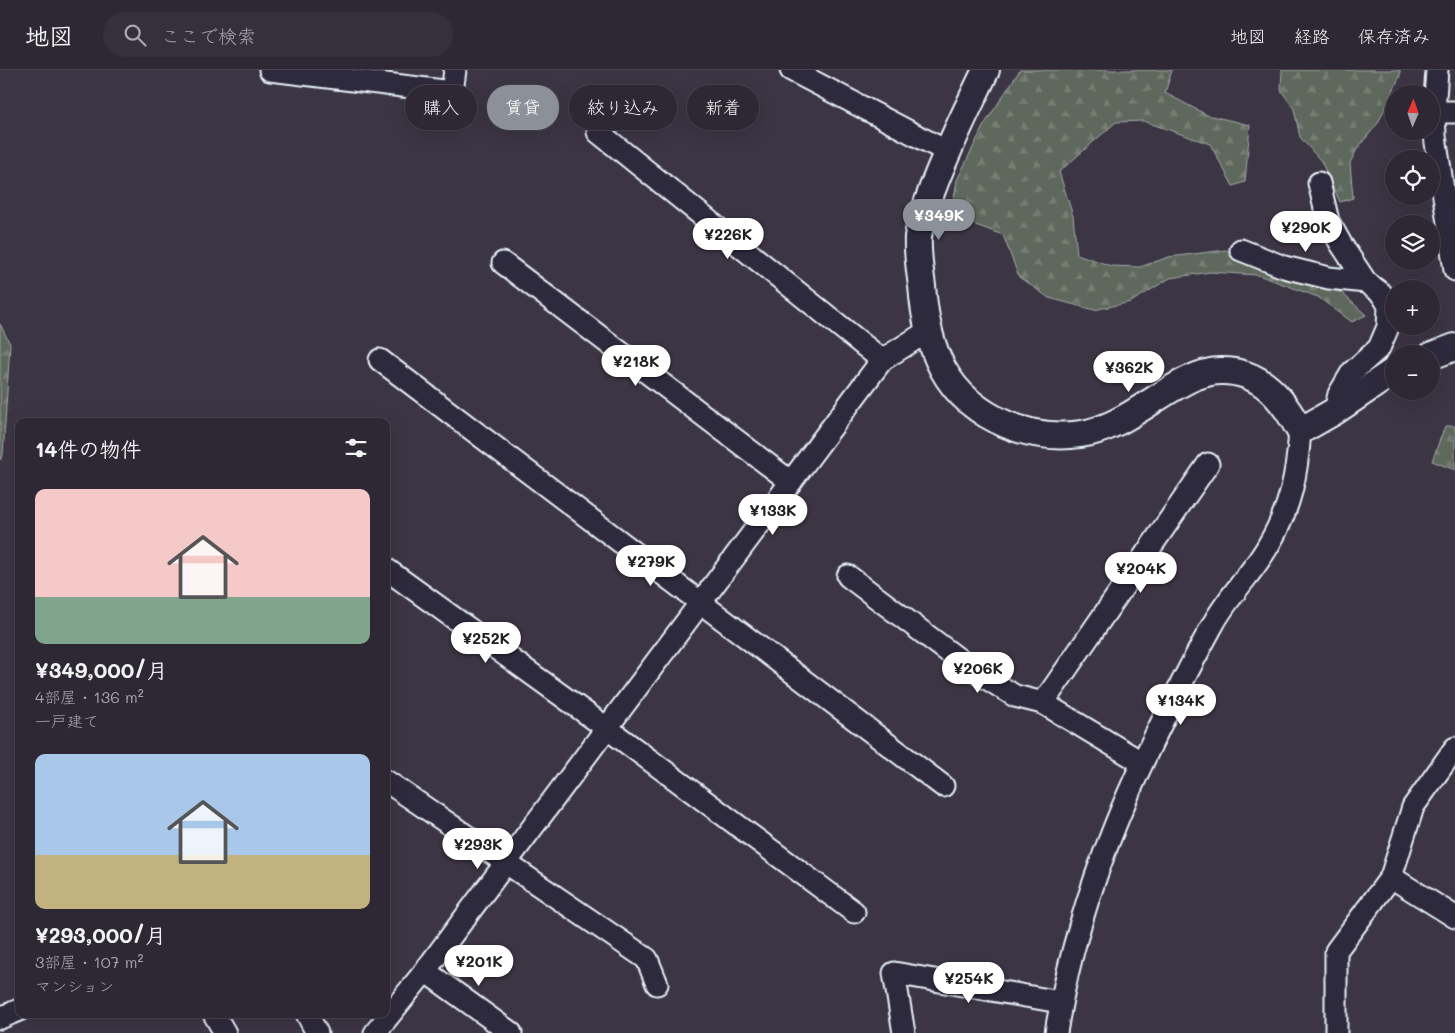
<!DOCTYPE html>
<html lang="ja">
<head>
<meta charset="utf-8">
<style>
  :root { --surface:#2d2833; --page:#35303b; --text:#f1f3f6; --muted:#a7a6ac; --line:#48444e; --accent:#8c9099 }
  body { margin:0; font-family:Mali,"Klee One",sans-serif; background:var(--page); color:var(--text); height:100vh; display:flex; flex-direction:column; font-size:19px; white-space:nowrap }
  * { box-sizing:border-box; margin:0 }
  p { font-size:16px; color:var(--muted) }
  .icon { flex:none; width:28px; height:28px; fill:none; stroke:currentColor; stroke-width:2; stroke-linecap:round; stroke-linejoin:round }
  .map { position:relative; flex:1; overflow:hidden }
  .details { position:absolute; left:15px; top:348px; width:375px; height:600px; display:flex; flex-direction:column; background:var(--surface); border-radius:10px; box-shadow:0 5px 20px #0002,0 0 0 1px var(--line) }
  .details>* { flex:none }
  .guide { position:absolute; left:405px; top:15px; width:475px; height:45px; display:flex; gap:10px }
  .needle { width:32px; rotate:2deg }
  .fabs { position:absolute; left:1385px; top:15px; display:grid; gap:10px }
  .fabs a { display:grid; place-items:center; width:55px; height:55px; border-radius:50%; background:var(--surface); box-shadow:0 5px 20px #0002,0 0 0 1px var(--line); font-size:25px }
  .price { position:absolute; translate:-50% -42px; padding:0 11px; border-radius:18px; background:#fff; color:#222; font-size:16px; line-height:32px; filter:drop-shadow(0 1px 2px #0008) }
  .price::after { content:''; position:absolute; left:50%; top:30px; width:15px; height:11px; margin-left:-8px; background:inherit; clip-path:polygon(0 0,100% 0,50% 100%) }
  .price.current { background:var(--accent); color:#fff }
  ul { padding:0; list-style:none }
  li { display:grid; align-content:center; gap:10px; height:265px; padding:0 20px }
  li span { display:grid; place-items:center; height:155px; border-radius:10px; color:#555 }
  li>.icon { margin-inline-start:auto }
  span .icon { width:90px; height:90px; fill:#fffc; stroke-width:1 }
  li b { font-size:21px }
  h2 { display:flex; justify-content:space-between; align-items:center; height:60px; padding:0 20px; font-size:21px }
  .chip { padding:0 18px; border-radius:22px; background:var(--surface); box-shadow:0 5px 20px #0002,0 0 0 1px var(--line); font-size:18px; line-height:45px }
  .chip.current { background:var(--accent); color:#fff }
  header { display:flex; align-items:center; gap:30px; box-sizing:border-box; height:70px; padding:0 25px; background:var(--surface); border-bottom:1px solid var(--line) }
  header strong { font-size:24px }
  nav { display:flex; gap:28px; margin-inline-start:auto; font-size:18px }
  .search { width:350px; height:45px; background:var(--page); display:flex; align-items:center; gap:12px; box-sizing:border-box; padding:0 18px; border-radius:28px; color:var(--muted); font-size:19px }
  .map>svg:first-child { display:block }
</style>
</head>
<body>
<header>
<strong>地図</strong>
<div class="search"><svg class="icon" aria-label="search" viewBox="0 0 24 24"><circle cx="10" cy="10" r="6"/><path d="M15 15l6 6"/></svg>ここで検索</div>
<nav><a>地図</a><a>経路</a><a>保存済み</a></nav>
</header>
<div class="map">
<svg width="1455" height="963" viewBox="0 0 1455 963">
  <defs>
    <pattern id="forest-firs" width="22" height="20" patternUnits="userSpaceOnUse" patternTransform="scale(1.25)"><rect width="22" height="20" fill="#5f675b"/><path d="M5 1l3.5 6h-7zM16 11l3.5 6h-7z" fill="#767d73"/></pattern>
  </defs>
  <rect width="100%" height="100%" fill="#3c3544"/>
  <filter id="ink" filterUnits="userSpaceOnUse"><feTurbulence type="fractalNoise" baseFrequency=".02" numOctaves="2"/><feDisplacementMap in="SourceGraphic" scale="10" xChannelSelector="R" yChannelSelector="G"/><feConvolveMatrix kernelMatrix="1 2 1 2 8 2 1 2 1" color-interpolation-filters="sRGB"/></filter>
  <g filter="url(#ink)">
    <g fill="url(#forest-firs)" stroke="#a4acaa">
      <path d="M1020,0H1172L1165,23L1207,45L1250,55L1245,112L1233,116L1210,74L1143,51L1116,52L1059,102L1073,146L1077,184L1111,196L1140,197L1169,187L1226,180L1264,197L1342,223L1366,245L1352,252L1318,227L1258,205L1210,202L1170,208L1131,232L1094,240L1049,228L1019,207L1003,165L951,146L957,110L984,55Z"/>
      <path d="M1282,0H1400V6L1378,53L1357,79L1350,93L1353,128L1340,132L1321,91L1300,67L1294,39L1281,20Z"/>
      <path d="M0,254L10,274L3,385L0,390Z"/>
      <path d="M1445,356H1455V400L1432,391Z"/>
    </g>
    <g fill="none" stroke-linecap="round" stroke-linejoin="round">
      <g stroke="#e8f1f8" stroke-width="25">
        <g id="minor">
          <path d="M270,0L452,22L455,0"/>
          <path d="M791,0L946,81"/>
          <path d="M1437,0L1434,42L1435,66L1455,200"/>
          <path d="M1434,42H1455"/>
          <path d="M598,62L882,290"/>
          <path d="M1319,113L1328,151L1341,174L1366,212L1382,224L1389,236L1388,257L1379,278L1352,302L1339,324L1335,341"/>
          <path d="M1241,180L1284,197L1329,208L1366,212"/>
          <path d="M503,193L791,412"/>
          <path d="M380,290L943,716"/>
          <path d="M386,499L608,659L854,842"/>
          <path d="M848,506L970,598L1015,626L1043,633L1141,692"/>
          <path d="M1043,633L1208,394"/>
          <path d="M1455,678L1413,737L1391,807L1455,847"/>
          <path d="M386,711L647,889L657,914"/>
          <path d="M425,901L511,963"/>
          <path d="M214,944L225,963"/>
          <path d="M307,944L317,963"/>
          <path d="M0,948L19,940"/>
          <path d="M375,963L425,901L882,290L928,261"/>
          <path d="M904,963L894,903L1060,932"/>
          <path d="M1056,963C1078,818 1142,684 1212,556C1227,527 1252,504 1268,476C1291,437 1297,404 1300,361"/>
          <path d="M1336,963V881L1391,807"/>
        </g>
      </g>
      <g stroke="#e8f1f8" stroke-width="30">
        <g id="tertiary">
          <path d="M986,0C967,40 947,79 932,120C927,135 920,151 918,167C917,183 920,201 922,216C924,241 928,266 938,289C962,344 1024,372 1081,364C1131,358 1176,302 1220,301C1261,300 1283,329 1300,361L1335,341L1394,301"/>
          <path d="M1431,286L1455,277"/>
        </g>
      </g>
      <use href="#minor" stroke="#2f2a3d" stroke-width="21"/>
      <use href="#tertiary" stroke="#2f2a3d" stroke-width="26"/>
    </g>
  </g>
</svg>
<div class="fabs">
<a><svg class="needle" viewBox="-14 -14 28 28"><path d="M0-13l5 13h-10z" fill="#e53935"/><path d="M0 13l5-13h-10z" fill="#a7a6ac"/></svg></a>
<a><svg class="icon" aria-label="locate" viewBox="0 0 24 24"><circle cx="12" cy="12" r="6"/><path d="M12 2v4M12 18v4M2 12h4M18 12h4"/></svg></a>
<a><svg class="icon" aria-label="layers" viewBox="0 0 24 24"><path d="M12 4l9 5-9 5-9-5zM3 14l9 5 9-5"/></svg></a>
<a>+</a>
<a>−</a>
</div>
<b class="price current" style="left:939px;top:171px">¥349K</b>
<b class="price" style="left:1306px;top:183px">¥290K</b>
<b class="price" style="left:728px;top:190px">¥226K</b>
<b class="price" style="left:636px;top:317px">¥218K</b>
<b class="price" style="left:1129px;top:323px">¥362K</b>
<b class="price" style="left:773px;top:466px">¥133K</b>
<b class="price" style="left:651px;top:517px">¥279K</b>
<b class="price" style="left:1141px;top:524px">¥204K</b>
<b class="price" style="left:486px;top:594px">¥252K</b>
<b class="price" style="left:978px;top:624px">¥206K</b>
<b class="price" style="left:1181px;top:656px">¥134K</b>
<b class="price" style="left:478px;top:800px">¥293K</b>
<b class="price" style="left:479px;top:917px">¥201K</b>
<b class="price" style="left:969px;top:934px">¥254K</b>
<div class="guide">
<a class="chip">購入</a>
<a class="chip current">賃貸</a>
<a class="chip">絞り込み</a>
<a class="chip">新着</a>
</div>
<section class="details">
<h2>14件の物件<svg class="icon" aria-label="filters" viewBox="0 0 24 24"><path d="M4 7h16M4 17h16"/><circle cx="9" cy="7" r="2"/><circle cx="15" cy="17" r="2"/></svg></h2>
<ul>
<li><span style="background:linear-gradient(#f6c9c9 70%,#7fa58c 0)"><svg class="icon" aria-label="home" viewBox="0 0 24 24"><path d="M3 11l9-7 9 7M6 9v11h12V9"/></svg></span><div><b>¥349,000/月</b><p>4部屋 · 136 m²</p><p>一戸建て</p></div></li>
<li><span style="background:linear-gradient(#a9c7e8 65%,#c2b280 0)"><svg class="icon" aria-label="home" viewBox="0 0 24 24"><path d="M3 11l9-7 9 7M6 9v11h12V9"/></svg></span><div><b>¥293,000/月</b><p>3部屋 · 107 m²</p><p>マンション</p></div></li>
</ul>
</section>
</div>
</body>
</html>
